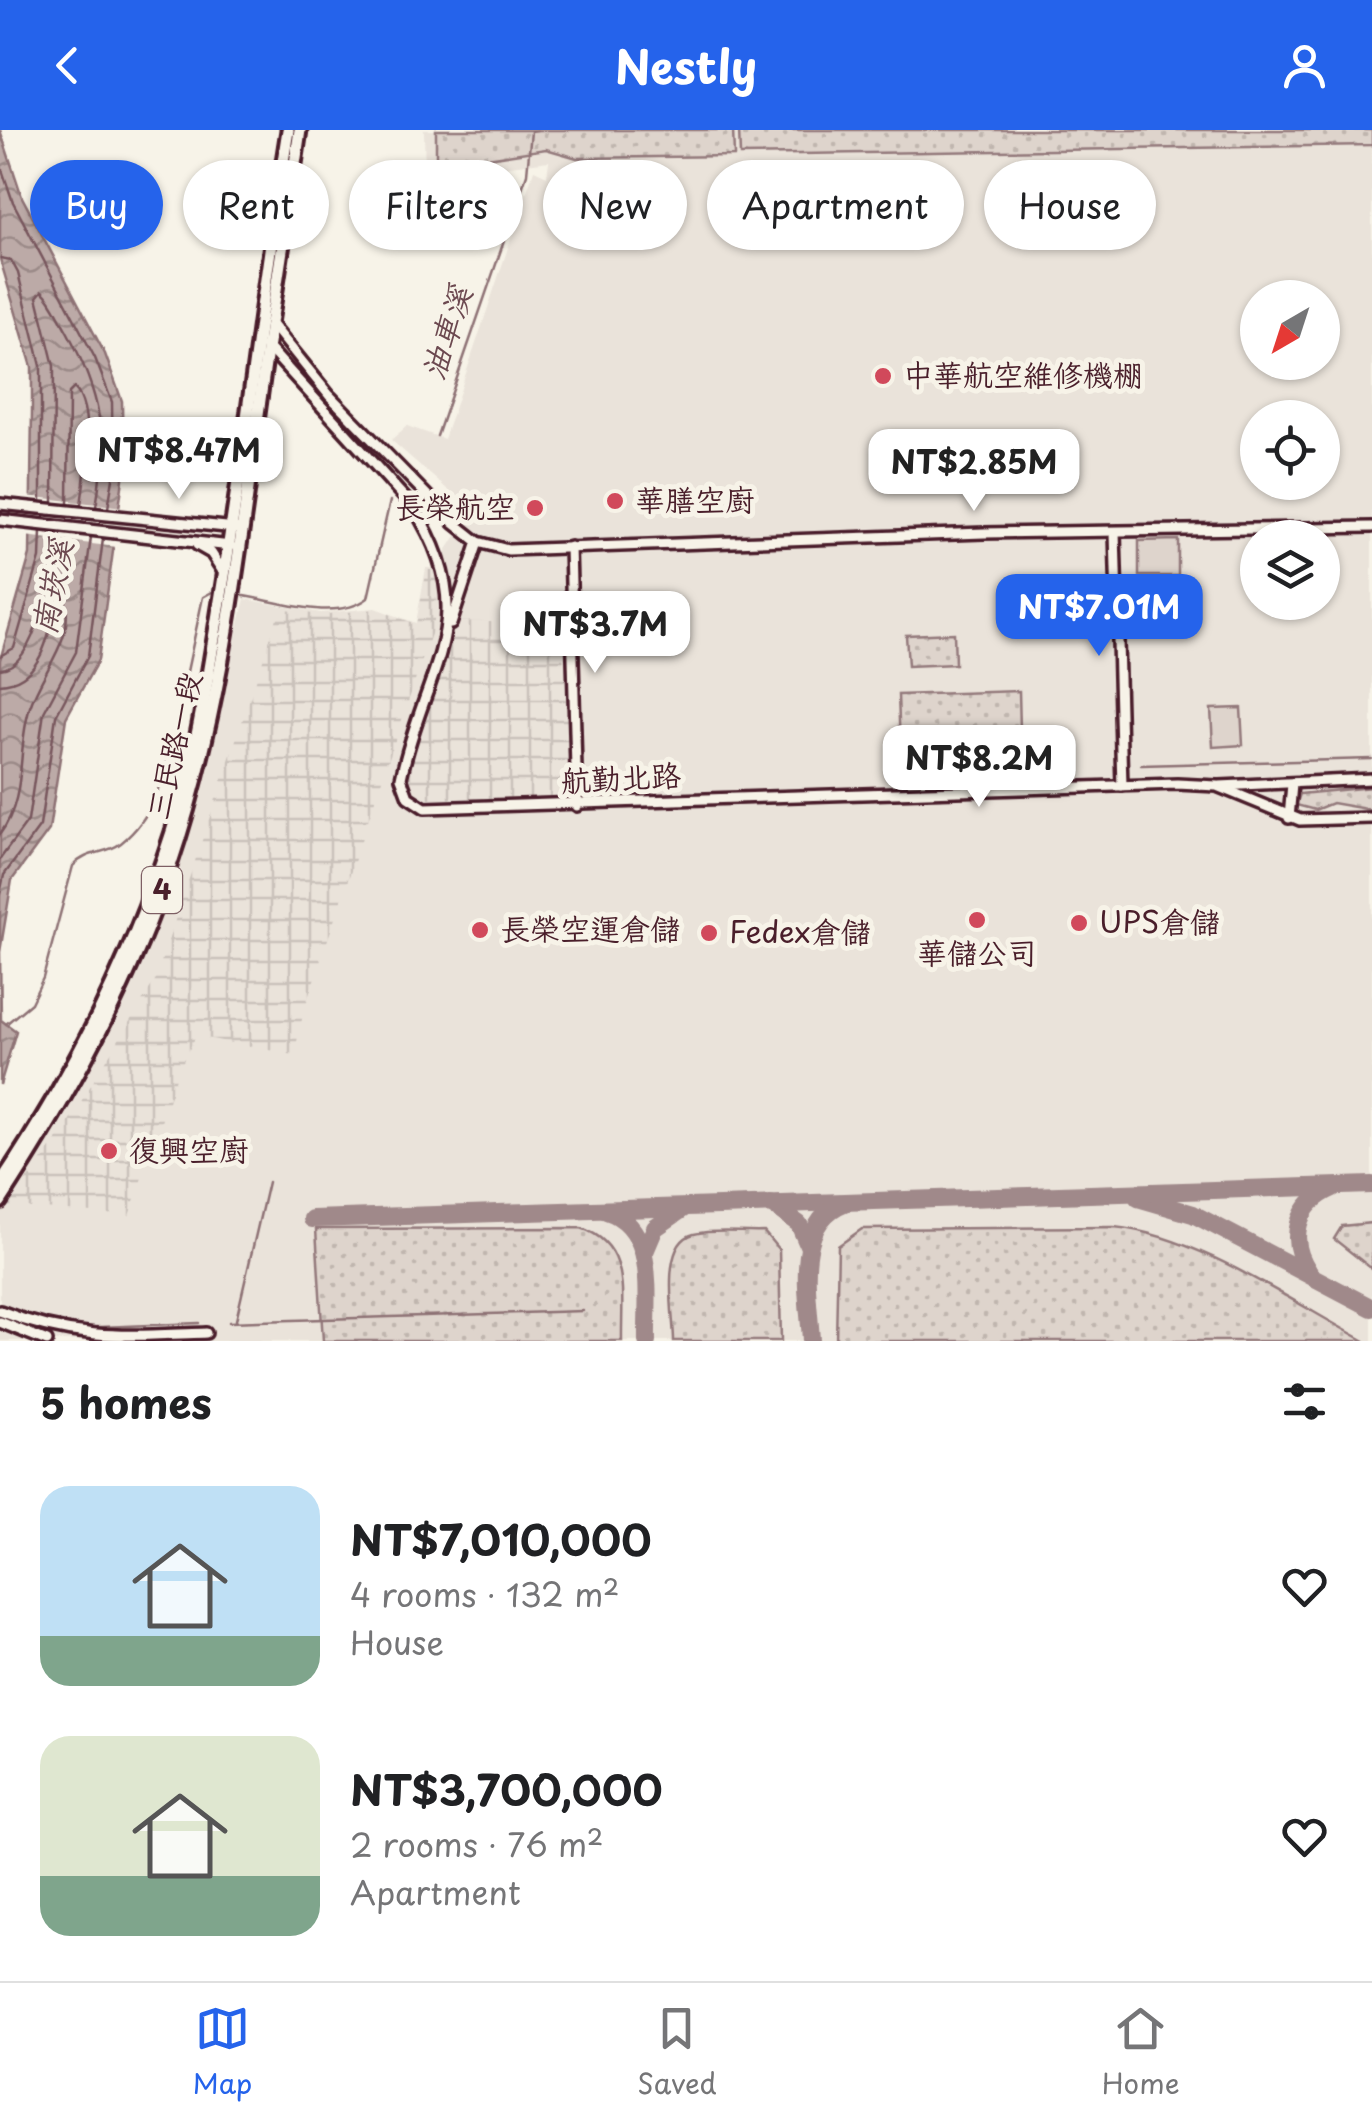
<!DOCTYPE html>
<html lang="en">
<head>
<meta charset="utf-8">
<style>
  :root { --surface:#fff; --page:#f2f2f2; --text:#202124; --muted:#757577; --line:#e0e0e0; --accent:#2563eb }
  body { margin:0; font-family:"Playpen Sans","LXGW WenKai TC",sans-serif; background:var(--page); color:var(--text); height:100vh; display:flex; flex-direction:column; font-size:38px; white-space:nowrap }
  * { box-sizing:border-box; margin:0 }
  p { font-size:32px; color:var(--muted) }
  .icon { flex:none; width:55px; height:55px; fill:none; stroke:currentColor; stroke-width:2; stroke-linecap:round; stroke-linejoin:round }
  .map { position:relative; height:1211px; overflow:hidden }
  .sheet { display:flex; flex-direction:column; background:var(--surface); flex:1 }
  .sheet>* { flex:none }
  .top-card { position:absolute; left:30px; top:30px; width:1312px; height:90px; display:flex; gap:20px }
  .needle { width:65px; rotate:219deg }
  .controls { position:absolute; left:1240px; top:150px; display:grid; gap:20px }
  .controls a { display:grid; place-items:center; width:100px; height:100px; border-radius:50%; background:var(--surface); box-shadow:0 2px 8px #0004; font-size:50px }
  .price { position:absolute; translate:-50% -85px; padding:0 22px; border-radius:20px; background:#fff; color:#222; font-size:32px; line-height:65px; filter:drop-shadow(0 2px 5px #0008) }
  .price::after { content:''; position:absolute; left:50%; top:60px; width:30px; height:22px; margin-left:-15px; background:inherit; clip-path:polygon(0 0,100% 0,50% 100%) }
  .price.current { background:var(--accent); color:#fff }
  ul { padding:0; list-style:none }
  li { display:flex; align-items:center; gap:30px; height:250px; padding:0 40px }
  li span { display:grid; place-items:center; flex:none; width:280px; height:200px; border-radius:30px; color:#555 }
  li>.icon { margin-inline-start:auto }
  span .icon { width:120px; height:120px; fill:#fffc; stroke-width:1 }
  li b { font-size:42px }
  h2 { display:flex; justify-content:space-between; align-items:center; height:120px; padding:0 40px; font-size:42px }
  .chip { padding:0 35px; border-radius:45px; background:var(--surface); box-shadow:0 2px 8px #0004; font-size:35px; line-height:90px }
  .chip.current { background:var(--accent); color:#fff }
  header { display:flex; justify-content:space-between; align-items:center; height:130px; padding:0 40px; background:var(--accent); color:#fff; font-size:45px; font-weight:700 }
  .tabs { display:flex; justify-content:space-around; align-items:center; height:140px; border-top:2px solid var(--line); background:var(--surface); font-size:28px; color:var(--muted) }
  .tabs a { display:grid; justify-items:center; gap:5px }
  .tabs .current { color:var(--accent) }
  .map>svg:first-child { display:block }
</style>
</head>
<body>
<header><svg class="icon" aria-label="back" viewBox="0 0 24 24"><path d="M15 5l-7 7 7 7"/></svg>Nestly<svg class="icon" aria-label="person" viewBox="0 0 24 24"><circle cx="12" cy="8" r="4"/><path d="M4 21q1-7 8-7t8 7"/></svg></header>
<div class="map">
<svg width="1372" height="1211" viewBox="0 0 1372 1211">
  <defs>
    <pattern id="industrial-grid" width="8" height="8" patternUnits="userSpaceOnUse" patternTransform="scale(2.5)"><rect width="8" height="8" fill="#eae3da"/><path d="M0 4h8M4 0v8" fill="none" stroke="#cac2bb"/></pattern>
    <pattern id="grass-dots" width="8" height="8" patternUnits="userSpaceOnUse" patternTransform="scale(2.5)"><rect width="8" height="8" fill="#ded4cc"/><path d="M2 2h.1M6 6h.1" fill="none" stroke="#c0b6af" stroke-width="1.8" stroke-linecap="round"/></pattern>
    <pattern id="water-waves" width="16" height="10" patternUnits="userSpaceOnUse" patternTransform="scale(2.5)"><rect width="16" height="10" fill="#bcaaa7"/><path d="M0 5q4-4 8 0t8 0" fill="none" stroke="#9b8a88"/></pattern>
  </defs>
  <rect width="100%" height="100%" fill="#f7f3e8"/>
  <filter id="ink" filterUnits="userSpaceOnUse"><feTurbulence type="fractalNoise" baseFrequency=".01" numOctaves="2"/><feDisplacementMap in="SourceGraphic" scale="20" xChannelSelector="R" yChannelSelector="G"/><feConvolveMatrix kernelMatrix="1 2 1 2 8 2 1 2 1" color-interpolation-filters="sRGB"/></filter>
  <g filter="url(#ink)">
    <path fill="#eae3da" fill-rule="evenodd" d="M424,0H1372V1211H0V1081L85,949L146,821L182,723L245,469L321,483L375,478L416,493L426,438H435L472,381L391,310L407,296L444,309L534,40L547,46L549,31L425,47ZM1258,168H1322V232H1258ZM1258,288H1322V352H1258ZM1258,408H1322V472H1258Z"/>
    <g fill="url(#industrial-grid)">
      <path d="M427,440H435L438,457L433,498L304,880L294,925L196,906L179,939L129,1086L7,1076L60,1006L165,834L161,832L280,479L319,485L376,479L416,494Z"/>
      <path d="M458,491L549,494L562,502L570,650L562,664L556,657L553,667L429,669L410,656L406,638Z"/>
    </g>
    <g fill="url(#grass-dots)" stroke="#947a7c" stroke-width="2.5">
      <path d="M436,0H733L734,26L577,28L546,19L436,36Z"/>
      <path d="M739,0H1372V15L740,25Z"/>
      <path d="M954,503L955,534L908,536L906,505Z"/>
      <path d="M1019,561L1021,638L901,643L898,565Z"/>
      <path d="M1372,657V680L1332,673L1315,680L1296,675L1300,664Z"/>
      <path d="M1372,1093V1139L1334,1109L1342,1096Z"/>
      <path d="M1114,1097C1197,1105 1292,1172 1365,1211H836L838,1116L862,1099Z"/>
      <path d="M581,1098C632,1115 621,1166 622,1211H323L316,1099Z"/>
      <path d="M764,1102L779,1120L781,1211H674C674,1184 659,1113 694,1104C715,1099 743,1103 764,1102Z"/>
    </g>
    <g fill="#ded4cc" stroke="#947a7c" stroke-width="2.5">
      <path d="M1178,410V446H1139V411Z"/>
      <path d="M1241,578L1243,615L1213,617L1211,579Z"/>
    </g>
    <path fill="url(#water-waves)" stroke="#8e7275" stroke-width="2.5" d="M0,0L22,67L105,224L122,271L123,349L98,530L66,588L49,700L12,750L0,822L1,890L16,901L0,955V530L30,425L32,280V237L0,129Z"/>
    <path fill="#f7f3e8" d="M26,366L124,377L117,417L25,406Z"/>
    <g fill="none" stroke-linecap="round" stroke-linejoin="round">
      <g stroke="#78575d" stroke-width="2.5">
        <path d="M0,34L13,72L95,228L112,272L113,348L108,378"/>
        <path d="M0,128L11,130L18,143L41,236V371"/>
        <path d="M53,373L54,236L37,167L42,161C53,170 59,188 67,201C101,265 108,305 96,377"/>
        <path d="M68,374L69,263L74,258C95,278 85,347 81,375"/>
        <path d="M0,526L14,518L40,428L41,401"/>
        <path d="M0,539C38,537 53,435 53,403"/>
        <path d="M0,554C43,552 48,504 57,470L65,469C75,510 42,540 30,577C16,620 28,666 0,704"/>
        <path d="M0,729L28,691L44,582L76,522L91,407"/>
        <path d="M0,764L4,745L40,696L56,586L88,526L103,409"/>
      </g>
      <g stroke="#8e7275" stroke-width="2.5">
        <path d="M437,306L527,44L531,1L537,0"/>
        <path d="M244,466C280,472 337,492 368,468L390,371"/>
        <path d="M182,565L203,467L212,462"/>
        <path d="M1141,635L1372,629"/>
        <path d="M6,894L31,873L43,848L73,736C87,720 106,725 121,713C161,681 165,635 176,588"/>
        <path d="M236,1190L268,1052"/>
        <path d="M229,1192L583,1181"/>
        <path d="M76,1198L199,1193"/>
      </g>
      <g stroke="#a0898a" stroke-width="18">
        <path d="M1138,1068L1193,1084L1372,1178"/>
        <path d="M771,1074L799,1094L808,1115"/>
        <path d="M606,1081C658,1097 646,1166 647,1211"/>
        <path d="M312,1089L1372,1055"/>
        <path d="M644,1124L655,1098L684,1078"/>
        <path d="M1309,1142C1287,1110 1296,1074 1333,1058"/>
        <path d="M811,1211C809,1166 792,1093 844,1073"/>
      </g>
      <g stroke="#4a1f2b" stroke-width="16">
        <g id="minor">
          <path d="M271,193L329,265L454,393L478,412L508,420L984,403L1372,397"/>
          <path d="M266,215L413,377C485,490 424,537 401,648L408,667L425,678L1177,654L1217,656L1300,690L1372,688"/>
          <path d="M0,374L236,398"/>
          <path d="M0,390L231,416"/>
          <path d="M1115,402L1122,656"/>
          <path d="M197,415L211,423L224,443"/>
          <path d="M570,417L577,676"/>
          <path d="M451,494L478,412"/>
          <path d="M1220,656L1372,649"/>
          <path d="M1289,688L1292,654"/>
          <path d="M0,1181C75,1211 127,1206 206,1203"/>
          <path d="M0,1192L47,1211"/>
        </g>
      </g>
      <g stroke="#4a1f2b" stroke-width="19">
        <g id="major">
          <path d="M0,1054C73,945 132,827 172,702C197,625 208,544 221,465C246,310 263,155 288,0"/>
          <path d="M0,1072C69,966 130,856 170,736C219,592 237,441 257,292C270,194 286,97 300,0"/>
        </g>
      </g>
      <use href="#minor" stroke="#f7f3e8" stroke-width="9"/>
      <use href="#major" stroke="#f7f3e8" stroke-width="11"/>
    </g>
  </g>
  <g fill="#d1495b" stroke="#f7f3e8" stroke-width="4">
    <circle cx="883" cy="246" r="10"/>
    <circle cx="615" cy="371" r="10"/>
    <circle cx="535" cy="378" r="10"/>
    <circle cx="977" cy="790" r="10"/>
    <circle cx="1079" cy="793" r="10"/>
    <circle cx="480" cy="800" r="10"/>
    <circle cx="709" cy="803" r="10"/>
    <circle cx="109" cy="1021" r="10"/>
  </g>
  <g text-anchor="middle" stroke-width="10" stroke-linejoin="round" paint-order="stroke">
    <rect fill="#f7f3e8" stroke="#7e5f64" stroke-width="2.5" x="142" y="737" width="40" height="46" rx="8"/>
    <g font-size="28" font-weight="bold" fill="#4a1f2b">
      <text x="162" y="770">4</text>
    </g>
    <g font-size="30" fill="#4a1f2b" stroke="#f7f3e8" text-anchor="start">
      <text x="903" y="256">中華航空維修機棚</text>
      <text x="635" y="381">華膳空廚</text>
      <text x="515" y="388" text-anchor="end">長榮航空</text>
      <text x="1099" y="803">UPS倉儲</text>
      <text x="500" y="810">長榮空運倉儲</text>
      <text x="729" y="813">Fedex倉儲</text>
      <text x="977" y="834" text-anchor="middle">華儲公司</text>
      <text x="129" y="1031">復興空廚</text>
    </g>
    <g font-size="30" fill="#4a1f2b" stroke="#f7f3e8">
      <text transform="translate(175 616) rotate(-77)" y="10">三民路一段</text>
      <text transform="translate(621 649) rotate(-3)" y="10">航勤北路</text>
    </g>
    <g font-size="32" font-style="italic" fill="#6c4950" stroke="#f7f3e8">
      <text transform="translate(447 203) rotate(-72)" y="11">油車溪</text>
      <text transform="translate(53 457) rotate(-79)" y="11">南崁溪</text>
    </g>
  </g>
</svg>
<div class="controls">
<a><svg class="needle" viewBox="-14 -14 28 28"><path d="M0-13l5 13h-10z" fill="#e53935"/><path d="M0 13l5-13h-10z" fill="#757577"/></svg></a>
<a><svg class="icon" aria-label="locate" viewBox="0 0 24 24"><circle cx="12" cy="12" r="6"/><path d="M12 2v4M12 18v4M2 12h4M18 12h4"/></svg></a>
<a><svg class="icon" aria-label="layers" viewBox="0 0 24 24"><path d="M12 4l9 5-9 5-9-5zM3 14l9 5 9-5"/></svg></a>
</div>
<b class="price" style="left:179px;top:372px">NT$8.47M</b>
<b class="price" style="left:974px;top:384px">NT$2.85M</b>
<b class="price current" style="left:1099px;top:529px">NT$7.01M</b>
<b class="price" style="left:595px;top:546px">NT$3.7M</b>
<b class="price" style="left:979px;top:680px">NT$8.2M</b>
<div class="top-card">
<a class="chip current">Buy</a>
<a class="chip">Rent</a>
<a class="chip">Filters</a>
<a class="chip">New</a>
<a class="chip">Apartment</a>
<a class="chip">House</a>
</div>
</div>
<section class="sheet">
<h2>5 homes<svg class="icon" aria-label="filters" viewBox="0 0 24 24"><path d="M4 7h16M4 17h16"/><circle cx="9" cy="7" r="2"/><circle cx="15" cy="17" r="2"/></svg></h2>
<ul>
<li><span style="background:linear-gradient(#bfe0f5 75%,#7fa58c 0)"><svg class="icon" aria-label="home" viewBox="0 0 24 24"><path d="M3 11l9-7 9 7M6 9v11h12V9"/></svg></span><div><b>NT$7,010,000</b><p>4 rooms · 132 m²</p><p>House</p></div><svg class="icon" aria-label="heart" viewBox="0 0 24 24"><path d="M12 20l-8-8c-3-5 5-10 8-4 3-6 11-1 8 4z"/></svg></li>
<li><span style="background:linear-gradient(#dfe7d0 70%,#7fa58c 0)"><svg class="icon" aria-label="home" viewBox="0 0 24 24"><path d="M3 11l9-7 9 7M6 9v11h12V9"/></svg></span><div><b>NT$3,700,000</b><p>2 rooms · 76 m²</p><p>Apartment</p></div><svg class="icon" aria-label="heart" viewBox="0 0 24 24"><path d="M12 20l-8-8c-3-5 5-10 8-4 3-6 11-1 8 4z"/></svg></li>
</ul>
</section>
<nav class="tabs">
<a class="current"><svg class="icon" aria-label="map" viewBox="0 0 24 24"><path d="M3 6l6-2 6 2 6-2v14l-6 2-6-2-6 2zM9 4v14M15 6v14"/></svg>Map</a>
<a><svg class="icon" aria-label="saved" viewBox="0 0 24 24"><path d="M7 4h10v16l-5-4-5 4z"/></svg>Saved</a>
<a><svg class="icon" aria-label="home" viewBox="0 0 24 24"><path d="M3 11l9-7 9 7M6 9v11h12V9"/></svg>Home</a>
</nav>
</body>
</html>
